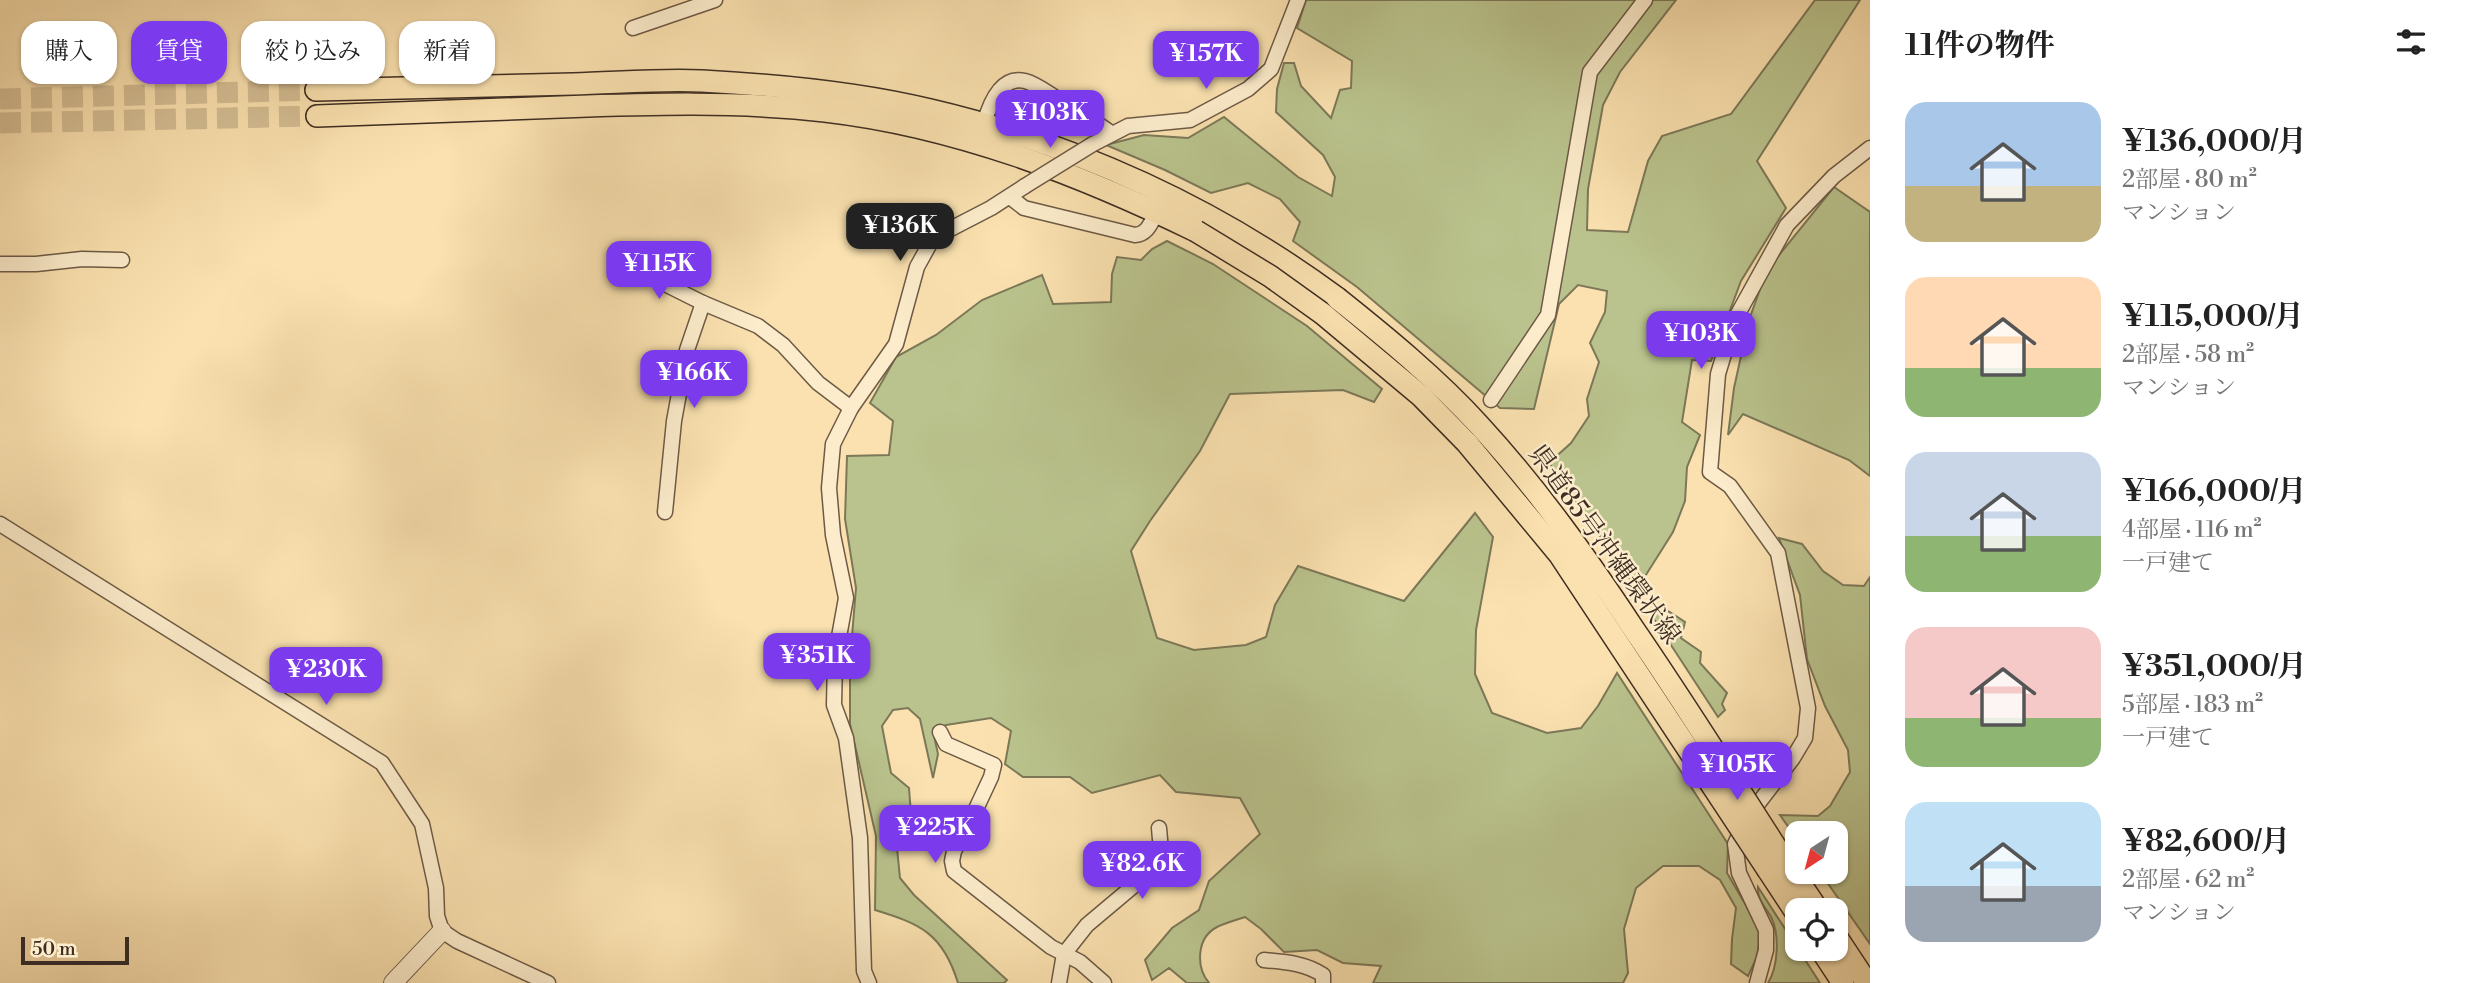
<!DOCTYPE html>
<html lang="ja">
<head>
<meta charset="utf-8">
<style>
  :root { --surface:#fff; --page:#f2f2f2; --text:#222; --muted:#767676; --accent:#7c3aed }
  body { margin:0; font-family:"Libre Bodoni","Noto Serif JP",serif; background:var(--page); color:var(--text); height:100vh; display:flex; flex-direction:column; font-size:26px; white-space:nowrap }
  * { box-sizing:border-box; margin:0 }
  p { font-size:23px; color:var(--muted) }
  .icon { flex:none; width:38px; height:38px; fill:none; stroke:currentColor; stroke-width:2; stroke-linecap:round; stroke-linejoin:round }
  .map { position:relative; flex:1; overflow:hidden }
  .side { display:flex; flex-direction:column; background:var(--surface); width:595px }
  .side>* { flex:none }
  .hud { position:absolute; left:21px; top:21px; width:665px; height:63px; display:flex; gap:14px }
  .needle { width:46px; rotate:216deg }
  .fabs { position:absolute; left:1785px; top:821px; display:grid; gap:14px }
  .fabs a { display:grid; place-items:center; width:63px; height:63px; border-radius:14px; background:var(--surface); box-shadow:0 2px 5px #0004; font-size:35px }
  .scale { position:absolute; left:21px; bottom:18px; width:108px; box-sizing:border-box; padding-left:7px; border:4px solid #3e2d23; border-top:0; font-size:19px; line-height:24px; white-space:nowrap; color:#3e2d23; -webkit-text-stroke:5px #fceccb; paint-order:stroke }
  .price { position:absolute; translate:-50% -60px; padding:0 16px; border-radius:14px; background:var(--accent); color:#fff; font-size:23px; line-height:46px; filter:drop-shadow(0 2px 4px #0008) }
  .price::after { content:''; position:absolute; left:50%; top:42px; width:21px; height:16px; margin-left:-10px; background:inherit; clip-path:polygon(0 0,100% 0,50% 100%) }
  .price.current { background:#222; color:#fff }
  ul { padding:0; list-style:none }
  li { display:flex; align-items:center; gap:21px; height:175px; padding:0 35px }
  li span { display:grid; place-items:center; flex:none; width:196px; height:140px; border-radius:21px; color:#555 }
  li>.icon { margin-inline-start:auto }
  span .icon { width:84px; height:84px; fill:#fffc; stroke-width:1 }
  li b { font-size:30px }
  h2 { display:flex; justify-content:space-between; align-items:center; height:84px; padding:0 35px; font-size:30px }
  .pill { padding:0 24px; border-radius:21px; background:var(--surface); box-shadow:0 2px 5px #0004; font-size:24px; line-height:63px }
  .pill.current { background:var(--accent); color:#fff }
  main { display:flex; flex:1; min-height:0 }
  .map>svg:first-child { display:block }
</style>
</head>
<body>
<main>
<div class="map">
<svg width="1870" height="983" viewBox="0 0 1870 983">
  <rect width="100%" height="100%" fill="#fae1af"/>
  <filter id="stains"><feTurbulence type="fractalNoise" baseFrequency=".00286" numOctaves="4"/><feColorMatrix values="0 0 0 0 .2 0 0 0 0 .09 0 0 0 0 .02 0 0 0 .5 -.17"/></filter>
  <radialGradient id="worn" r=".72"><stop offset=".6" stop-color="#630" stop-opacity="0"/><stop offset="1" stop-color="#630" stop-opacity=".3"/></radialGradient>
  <g fill="#bac38d" stroke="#7c7858" stroke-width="2">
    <path d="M1306,0H1676L1620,72L1603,105L1588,189L1587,230L1628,232L1648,161L1662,136L1731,114L1815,0H1860L1757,161L1786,208L1741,281L1711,361L1692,360L1682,422L1700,435L1687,467L1685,501L1673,532L1637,589L1549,463L1571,443L1589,416L1587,399L1599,362L1590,343L1605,312L1607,291L1578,285L1559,304L1534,409L1500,408L1357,287L1293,241L1300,222L1280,199L1248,183L1211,193L1165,170L1106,145L1144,135L1188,138L1224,117L1298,177L1332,196L1335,177L1323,155L1276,112L1277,89L1284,63H1294L1301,86L1331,118L1340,90L1351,88L1352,61L1297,28Z"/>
    <path d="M1834,187L1870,212V476L1849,460L1743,414L1728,435L1734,388L1749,320L1767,270Z"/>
    <path d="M1167,241L1213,264L1307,326L1382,389L1374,402L1343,390L1230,394L1200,451L1150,521L1131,551L1157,638L1194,650L1246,645L1266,637L1275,605L1298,566L1404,601L1475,513L1493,537L1476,630L1475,674L1492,713L1547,733L1581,728L1598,706L1617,673L1728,844L1727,873L1761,931L1757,957L1748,976L1731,964L1732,939L1736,908L1720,880L1699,866H1663L1636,888L1624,929L1628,973L1623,983H1373L1381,966L1343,963L1317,950L1284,952L1261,929L1245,917C1236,920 1225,923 1217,927C1196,938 1196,967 1209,983H1187L1169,968L1152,980L1145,960L1172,928L1199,910L1209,881L1260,834L1240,798L1176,792L1160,775L1092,793L1070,777H1023L1005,764L1011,731L991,718L946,725L933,731L938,754L933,778L920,719L908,708L893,710L882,726L891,773L909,788L912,828L897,848L900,878L914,895L1007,980L1004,983H958C943,934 921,924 875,910L876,836L850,724V660L856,588L845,519L847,456L889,455L893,421L870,403L896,357L936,335L982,300L1042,275L1053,304L1111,302L1112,274L1117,257L1141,260L1152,249Z"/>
    <path d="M1779,538L1802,544L1823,571L1843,585L1864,586L1870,577V944L1820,872H1836V833H1797V839L1780,815L1818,816L1830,806L1850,772L1848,750L1825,706L1807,659L1800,595Z"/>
    <path d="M1662,607L1685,622L1681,638L1701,652L1700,663L1727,693L1722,704L1725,710L1718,717L1650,613Z"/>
    <path d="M1758,887L1820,983H1768C1778,967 1780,935 1771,917C1765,906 1757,900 1758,887Z"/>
  </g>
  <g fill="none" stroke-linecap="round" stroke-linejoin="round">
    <g stroke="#d4bd93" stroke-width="21" stroke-dasharray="21 10" stroke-linecap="butt">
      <path d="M0,99L316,90"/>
      <path d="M0,123L317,116"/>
    </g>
    <g stroke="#6d5a46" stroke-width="17">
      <g id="minor">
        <path d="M633,28L715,0"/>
        <path d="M984,124C989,106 1000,75 1025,81C1037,84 1049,94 1059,100C1077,110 1094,121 1111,133"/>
        <path d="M1093,144L1128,126L1190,120L1248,89L1271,69L1298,0"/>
        <path d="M1010,197L1024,208L1135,235C1148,234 1151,222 1157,212"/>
        <path d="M0,264H36L82,259L122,260"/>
        <path d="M631,267L703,303L758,326L783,345L818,383L851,408"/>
        <path d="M1491,400L1548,315L1590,72L1645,0"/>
        <path d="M665,512L674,421L687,350L703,303"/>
        <path d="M0,524L382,763L422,824L436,888L437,916L442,931L457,941L548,983"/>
        <path d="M940,732L946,744L994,765L991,777L969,824L954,851L952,861L954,871L1051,947L1080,962L1104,983"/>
        <path d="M1264,960C1285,962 1305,963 1323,975V983"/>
        <path d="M869,983L864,971L860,838L846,738L834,705L835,659L846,598L833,535L829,488L833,444L851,408L896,344L917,267L933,238L991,208L1025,186"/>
        <path d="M1059,983L1064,954L1087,925L1162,862L1159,828"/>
        <path d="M1757,983L1766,950V930L1739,873L1735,844L1747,818L1793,758L1805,738L1808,708L1778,553L1730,486L1710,472L1718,374L1734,321L1787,225L1834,176L1870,148"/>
      </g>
    </g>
    <g stroke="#6d5a46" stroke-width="20">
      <path id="tertiary" d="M393,983L442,931"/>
    </g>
    <g stroke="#3e2d23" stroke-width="24">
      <g id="primary">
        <path d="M316,90C401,88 487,86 573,84C616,83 659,79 702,81C778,85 856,92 930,110C1076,144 1217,209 1337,298"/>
        <path d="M317,116C398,113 479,110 561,107C649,104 737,101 825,111C955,126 1079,174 1196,231"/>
        <path d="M1781,855L1818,910"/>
        <path d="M1768,870L1797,914"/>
        <path d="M1836,936L1867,983"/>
        <path d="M1820,948L1843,983"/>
      </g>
    </g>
    <use href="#minor" stroke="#fceccb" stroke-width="14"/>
    <use href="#tertiary" stroke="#fceccb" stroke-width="18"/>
    <use href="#primary" stroke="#fae1af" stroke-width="21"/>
    <g stroke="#6d5a46" stroke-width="17" stroke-linecap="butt">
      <path id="minor-bridge" d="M1025,186L1093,144"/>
    </g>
    <g stroke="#3e2d23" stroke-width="24" stroke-linecap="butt">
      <g id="primary-bridge">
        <path d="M1196,231L1270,276L1323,314L1421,396L1467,443L1559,554L1768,870"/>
        <path d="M1337,298C1386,337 1436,378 1479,425C1537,488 1586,557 1633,628C1684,702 1732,779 1781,855"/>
      </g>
    </g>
    <use href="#minor-bridge" stroke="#fceccb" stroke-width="14"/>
    <use href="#primary-bridge" stroke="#fae1af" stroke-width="21"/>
  </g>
  <g text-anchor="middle" stroke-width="5" stroke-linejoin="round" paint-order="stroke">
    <g font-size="26" fill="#3e2d23" stroke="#fceccb">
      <text transform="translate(1605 544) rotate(54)" y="9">県道85号沖縄環状線</text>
    </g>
  </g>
  <rect width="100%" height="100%" filter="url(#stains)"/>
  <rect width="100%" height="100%" fill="url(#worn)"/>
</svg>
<div class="fabs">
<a><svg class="needle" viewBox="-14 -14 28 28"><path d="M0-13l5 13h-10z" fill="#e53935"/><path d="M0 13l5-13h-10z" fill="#767676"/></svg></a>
<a><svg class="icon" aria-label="locate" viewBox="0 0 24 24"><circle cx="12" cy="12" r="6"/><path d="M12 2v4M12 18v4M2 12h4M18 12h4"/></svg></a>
</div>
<div class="scale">50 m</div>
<b class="price" style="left:1206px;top:91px">¥157K</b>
<b class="price" style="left:1050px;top:150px">¥103K</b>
<b class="price current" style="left:900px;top:263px">¥136K</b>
<b class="price" style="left:659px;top:301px">¥115K</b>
<b class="price" style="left:1701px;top:371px">¥103K</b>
<b class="price" style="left:694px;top:410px">¥166K</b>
<b class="price" style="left:817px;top:693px">¥351K</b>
<b class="price" style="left:326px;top:707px">¥230K</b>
<b class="price" style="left:1737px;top:802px">¥105K</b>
<b class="price" style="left:935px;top:865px">¥225K</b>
<b class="price" style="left:1142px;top:901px">¥82.6K</b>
<div class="hud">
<a class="pill">購入</a>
<a class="pill current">賃貸</a>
<a class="pill">絞り込み</a>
<a class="pill">新着</a>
</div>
</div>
<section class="side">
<h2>11件の物件<svg class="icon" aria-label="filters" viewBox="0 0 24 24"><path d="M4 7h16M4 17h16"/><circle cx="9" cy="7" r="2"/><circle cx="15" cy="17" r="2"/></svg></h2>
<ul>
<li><span style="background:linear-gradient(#a9c7e8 60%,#c2b280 0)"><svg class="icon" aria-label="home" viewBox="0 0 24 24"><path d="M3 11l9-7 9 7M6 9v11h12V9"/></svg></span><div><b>¥136,000/月</b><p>2部屋 · 80 m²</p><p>マンション</p></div></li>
<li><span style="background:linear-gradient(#ffd9b3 65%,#8fb573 0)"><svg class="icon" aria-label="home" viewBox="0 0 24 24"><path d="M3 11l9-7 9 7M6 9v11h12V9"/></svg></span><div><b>¥115,000/月</b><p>2部屋 · 58 m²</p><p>マンション</p></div></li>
<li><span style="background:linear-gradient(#c9d6e8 60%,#8fb573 0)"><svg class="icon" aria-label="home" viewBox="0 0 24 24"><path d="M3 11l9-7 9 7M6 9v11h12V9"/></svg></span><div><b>¥166,000/月</b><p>4部屋 · 116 m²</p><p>一戸建て</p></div></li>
<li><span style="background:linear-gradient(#f6c9c9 65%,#8fb573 0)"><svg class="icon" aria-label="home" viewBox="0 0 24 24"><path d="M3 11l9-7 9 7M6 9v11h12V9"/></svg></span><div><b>¥351,000/月</b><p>5部屋 · 183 m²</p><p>一戸建て</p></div></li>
<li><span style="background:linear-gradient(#bfe0f5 60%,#9aa5b1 0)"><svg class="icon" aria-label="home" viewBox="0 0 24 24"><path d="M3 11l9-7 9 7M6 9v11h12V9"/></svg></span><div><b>¥82,600/月</b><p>2部屋 · 62 m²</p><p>マンション</p></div></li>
</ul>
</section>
</main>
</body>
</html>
